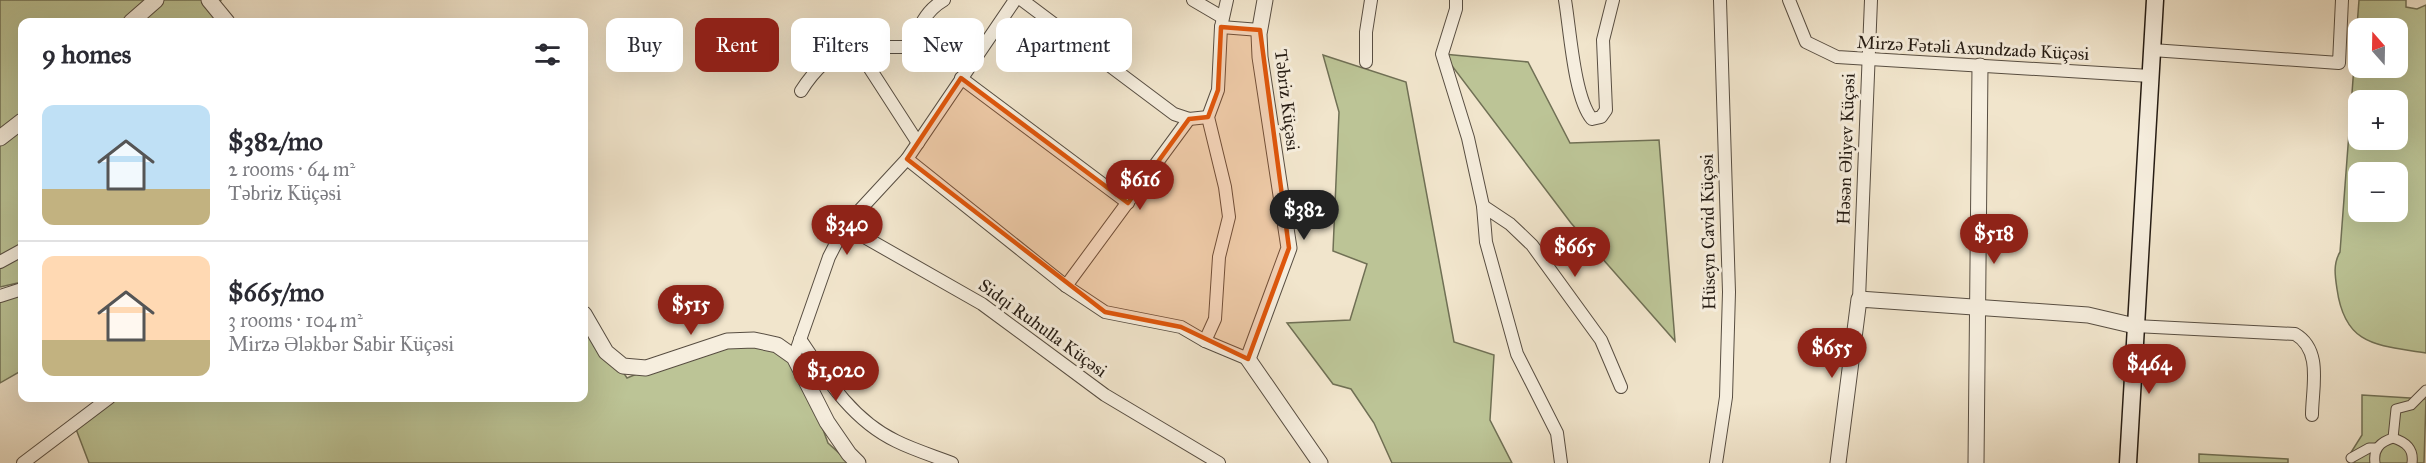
<!DOCTYPE html>
<html lang="en">
<head>
<meta charset="utf-8">
<style>
  :root { --surface:#fff; --page:#f2f2f3; --text:#2b2b33; --muted:#7c7c81; --line:#e1e1e2; --accent:#8f2418 }
  body { margin:0; font-family:"IM FELL Great Primer",serif; background:var(--page); color:var(--text); height:100vh; display:flex; flex-direction:column; font-size:22px; white-space:nowrap }
  * { box-sizing:border-box; margin:0 }
  p { font-size:20px; color:var(--muted) }
  .icon { flex:none; width:33px; height:33px; fill:none; stroke:currentColor; stroke-width:2; stroke-linecap:round; stroke-linejoin:round }
  .map { position:relative; flex:1; overflow:hidden }
  .side { position:absolute; left:18px; top:18px; width:570px; height:384px; display:flex; flex-direction:column; background:var(--surface); border-radius:12px; box-shadow:0 6px 24px #0002 }
  .side>* { flex:none }
  .top-card { position:absolute; left:606px; top:18px; width:570px; height:54px; display:flex; gap:12px }
  .needle { width:39px; rotate:340deg }
  .controls { position:absolute; left:2348px; top:18px; display:grid; gap:12px }
  .controls a { display:grid; place-items:center; width:60px; height:60px; border-radius:12px; background:var(--surface); box-shadow:0 6px 24px #0002; font-size:30px }
  .price { position:absolute; translate:-50% -51px; padding:0 14px; border-radius:21px; background:var(--accent); color:#fff; font-size:20px; line-height:39px; filter:drop-shadow(0 2px 3px #0008) }
  .price::after { content:''; position:absolute; left:50%; top:36px; width:18px; height:14px; margin-left:-9px; background:inherit; clip-path:polygon(0 0,100% 0,50% 100%) }
  .price.current { background:#222; color:#fff }
  ul { padding:0; list-style:none }
  li { display:flex; align-items:center; gap:18px; height:150px; padding:0 24px }
  li+li { border-top:2px solid var(--line) }
  li span { display:grid; place-items:center; flex:none; width:168px; height:120px; border-radius:12px; color:#555 }
  li>.icon { margin-inline-start:auto }
  span .icon { width:72px; height:72px; fill:#fffc; stroke-width:1 }
  li b { font-size:26px }
  h2 { display:flex; justify-content:space-between; align-items:center; height:72px; padding:0 24px; font-size:26px }
  .tag { padding:0 21px; border-radius:12px; background:var(--surface); box-shadow:0 6px 24px #0002; font-size:21px; line-height:54px }
  .tag.current { background:var(--accent); color:#fff }
  .map>svg:first-child { display:block }
</style>
</head>
<body>
<div class="map">
<svg width="2426" height="463" viewBox="0 0 2426 463">
  <rect width="100%" height="100%" fill="#f1e5cc"/>
  <filter id="stains"><feTurbulence type="fractalNoise" baseFrequency=".00333" numOctaves="4"/><feColorMatrix values="0 0 0 0 .2 0 0 0 0 .09 0 0 0 0 .02 0 0 0 .5 -.17"/></filter>
  <radialGradient id="worn" r=".72"><stop offset=".6" stop-color="#630" stop-opacity="0"/><stop offset="1" stop-color="#630" stop-opacity=".3"/></radialGradient>
  <g fill="#bcc496" stroke="#707055" stroke-width="1.5" fill-rule="evenodd">
    <path d="M0,0H221L218,6L229,22H22V282L0,287Z"/>
    <path d="M2359,0H2406V7L2417,9L2426,5V353C2378,345 2345,347 2337,289C2335,276 2333,264 2340,252ZM2358,28H2397V68H2358ZM2358,100H2397V140H2358ZM2358,172H2397V212H2358Z"/>
    <path d="M1443,54L1528,62L1570,143L1659,140L1675,341L1571,223Z"/>
    <path d="M1323,55L1406,82L1454,342L1494,355L1490,420L1512,463H1392L1374,423L1351,389L1333,384L1287,323L1350,320L1367,264L1333,251L1339,112Z"/>
    <path d="M22,295V373L19,372L0,383V301Z"/>
    <path d="M584,313L627,378L690,352L739,339L785,354L814,405L828,443L850,463H89L76,429L116,398H584Z"/>
    <path d="M2362,395L2426,399L2424,463H2355L2350,454L2362,435Z"/>
    <path d="M2199,454L2288,459V463H2199Z"/>
  </g>
  <g fill="none" stroke-linecap="round" stroke-linejoin="round">
    <g stroke="#584e42" stroke-width="11">
      <g id="pedestrian">
        <path d="M2393,438L2396,409L2411,405L2426,390"/>
        <path d="M2351,458L2369,448H2377"/>
        <path d="M2375,463C2373,449 2380,442 2393,438C2406,442 2414,449 2412,463"/>
      </g>
    </g>
    <g stroke="#584e42" stroke-width="14">
      <g id="minor">
        <path d="M1022,0L1174,114L1189,119L1208,117"/>
        <path d="M1193,0L1222,17"/>
        <path d="M1456,0V9L1442,54L1468,138L1483,206L1486,242L1517,354L1557,433L1561,463"/>
        <path d="M1565,0C1570,29 1574,98 1592,119L1601,117L1606,110L1603,40L1613,0"/>
        <path d="M1789,0L1806,42L1837,57L2150,76"/>
        <path d="M1221,27L1260,30"/>
        <path d="M856,47L918,143"/>
        <path d="M2152,50L2339,63L2342,0"/>
        <path d="M1366,62V32L1371,0"/>
        <path d="M961,78L1128,203"/>
        <path d="M801,91C813,72 829,55 850,47H912C919,27 925,11 944,0"/>
        <path d="M907,159L1066,286L1105,312L1181,327L1205,341L1248,359"/>
        <path d="M1483,206L1510,224L1532,245L1601,340L1621,387"/>
        <path d="M845,226L982,304L1105,395L1219,463"/>
        <path d="M0,262L22,250"/>
        <path d="M1066,286L1189,119"/>
        <path d="M0,296L22,289"/>
        <path d="M1859,299L1871,0"/>
        <path d="M2135,326L2295,334C2323,350 2312,388 2312,415"/>
        <path d="M800,339C826,378 852,420 896,441C914,450 934,456 952,463"/>
        <path d="M1205,341L1215,319L1219,257L1229,217L1225,187L1208,117L1218,90L1221,27L1227,0"/>
        <path d="M794,357L829,257L845,226L907,159L1015,0"/>
        <path d="M23,463L109,398"/>
        <path d="M1716,463L1726,397L1729,292L1720,0"/>
      </g>
    </g>
    <g stroke="#584e42" stroke-width="17">
      <g id="tertiary">
        <path d="M209,0L227,22"/>
        <path d="M1265,0L1259,34L1260,57L1289,248L1248,359L1320,463"/>
        <path d="M131,22L156,0"/>
        <path d="M0,138L22,121"/>
        <path d="M584,314L606,352L623,366L646,368L727,341L754,340L777,345L794,357L827,422L849,454L858,463"/>
        <path d="M1838,463L1859,299L2088,315L2135,326"/>
        <path d="M1976,463L1980,66"/>
      </g>
    </g>
    <g stroke="#251c14" stroke-width="19">
      <path id="secondary" d="M2128,463L2155,0"/>
    </g>
    <use href="#pedestrian" stroke="#f6eede" stroke-width="9"/>
    <use href="#minor" stroke="#f6eede" stroke-width="12"/>
    <use href="#tertiary" stroke="#f6eede" stroke-width="15"/>
    <use href="#secondary" stroke="#f6eede" stroke-width="16"/>
  </g>
  <path fill="#de560c" fill-opacity="0.2" stroke="#de560c" stroke-width="4.5" stroke-linejoin="round" d="M1221,27L1260,30L1289,248L1248,359L1181,327L1105,312L907,159L961,78L1128,203L1189,119L1208,117L1218,90Z"/>
  <g text-anchor="middle" stroke-width="6" stroke-linejoin="round" paint-order="stroke">
    <g font-size="18" fill="#251c14" stroke="#f6eede">
      <text transform="translate(1973 48) rotate(3)" y="6">Mirzə Fətəli Axundzadə Küçəsi</text>
      <text transform="translate(1287 100) rotate(83)" y="6">Təbriz Küçəsi</text>
      <text transform="translate(1846 149) rotate(-88)" y="6">Həsən Əliyev Küçəsi</text>
      <text transform="translate(1708 232) rotate(-91)" y="6">Hüseyn Cavid Küçəsi</text>
      <text transform="translate(1043 328) rotate(36)" y="6">Sidqi Ruhulla Küçəsi</text>
    </g>
  </g>
  <rect width="100%" height="100%" filter="url(#stains)"/>
  <rect width="100%" height="100%" fill="url(#worn)"/>
</svg>
<div class="controls">
<a><svg class="needle" viewBox="-14 -14 28 28"><path d="M0-13l5 13h-10z" fill="#e53935"/><path d="M0 13l5-13h-10z" fill="#7c7c81"/></svg></a>
<a>+</a>
<a>−</a>
</div>
<b class="price" style="left:1140px;top:211px">$616</b>
<b class="price current" style="left:1304px;top:241px">$382</b>
<b class="price" style="left:847px;top:256px">$340</b>
<b class="price" style="left:1994px;top:265px">$518</b>
<b class="price" style="left:1575px;top:278px">$665</b>
<b class="price" style="left:691px;top:336px">$515</b>
<b class="price" style="left:1832px;top:379px">$655</b>
<b class="price" style="left:2149px;top:395px">$464</b>
<b class="price" style="left:836px;top:402px">$1,020</b>
<div class="top-card">
<a class="tag">Buy</a>
<a class="tag current">Rent</a>
<a class="tag">Filters</a>
<a class="tag">New</a>
<a class="tag">Apartment</a>
</div>
<section class="side">
<h2>9 homes<svg class="icon" aria-label="filters" viewBox="0 0 24 24"><path d="M4 7h16M4 17h16"/><circle cx="9" cy="7" r="2"/><circle cx="15" cy="17" r="2"/></svg></h2>
<ul>
<li><span style="background:linear-gradient(#bfe0f5 70%,#c2b280 0)"><svg class="icon" aria-label="home" viewBox="0 0 24 24"><path d="M3 11l9-7 9 7M6 9v11h12V9"/></svg></span><div><b>$382/mo</b><p>2 rooms · 64 m²</p><p>Təbriz Küçəsi</p></div></li>
<li><span style="background:linear-gradient(#ffd9b3 70%,#c2b280 0)"><svg class="icon" aria-label="home" viewBox="0 0 24 24"><path d="M3 11l9-7 9 7M6 9v11h12V9"/></svg></span><div><b>$665/mo</b><p>3 rooms · 104 m²</p><p>Mirzə Ələkbər Sabir Küçəsi</p></div></li>
</ul>
</section>
</div>
</body>
</html>
